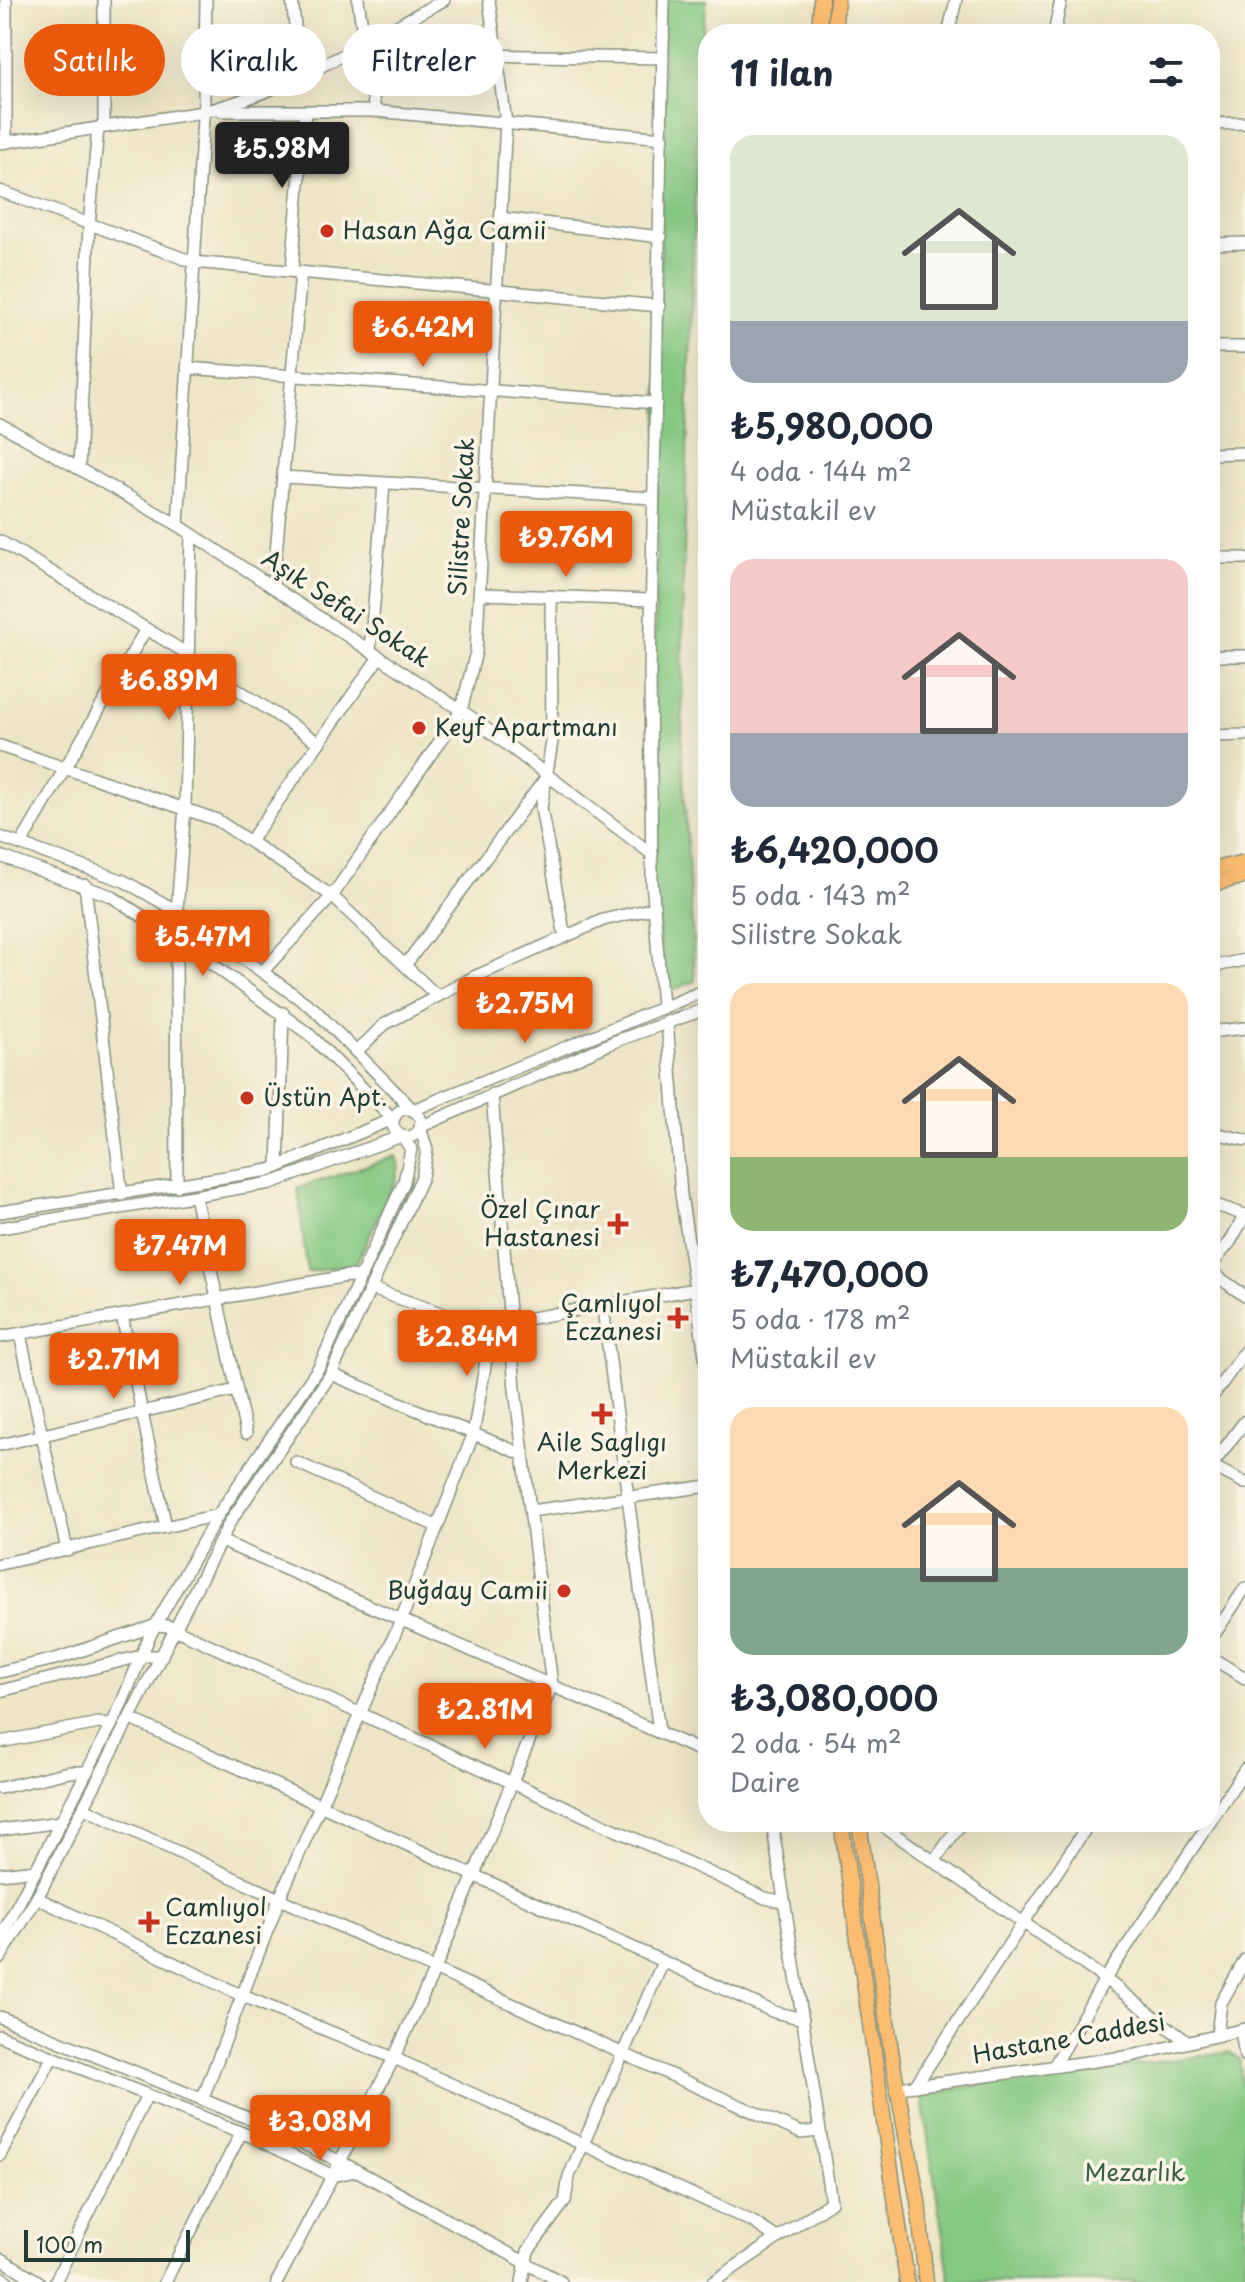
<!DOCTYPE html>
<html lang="tr">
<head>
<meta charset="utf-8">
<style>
  :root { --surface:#fff; --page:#f2f2f3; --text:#1f2937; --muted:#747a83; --accent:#ea580c }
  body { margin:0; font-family:"Playpen Sans",sans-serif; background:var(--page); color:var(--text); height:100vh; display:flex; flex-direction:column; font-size:30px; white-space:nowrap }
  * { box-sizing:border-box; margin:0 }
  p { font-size:26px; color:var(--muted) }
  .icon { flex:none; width:44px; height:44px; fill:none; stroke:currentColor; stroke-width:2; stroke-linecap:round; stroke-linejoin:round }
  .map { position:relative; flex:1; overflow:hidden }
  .panel { position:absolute; left:698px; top:24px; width:522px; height:1808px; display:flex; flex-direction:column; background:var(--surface); border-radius:32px; box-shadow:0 8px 32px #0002 }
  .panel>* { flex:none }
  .guide { position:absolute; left:24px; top:24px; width:554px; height:72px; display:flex; gap:16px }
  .scale { position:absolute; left:24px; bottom:20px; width:166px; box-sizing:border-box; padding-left:8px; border:4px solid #1f3d34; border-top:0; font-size:22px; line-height:28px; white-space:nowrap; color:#1f3d34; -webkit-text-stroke:6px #fcf5e5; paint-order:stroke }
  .price { position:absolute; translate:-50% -68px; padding:0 18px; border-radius:8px; background:var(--accent); color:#fff; font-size:26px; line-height:52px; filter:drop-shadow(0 2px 4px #0008) }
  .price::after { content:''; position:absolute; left:50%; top:48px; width:24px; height:18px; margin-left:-12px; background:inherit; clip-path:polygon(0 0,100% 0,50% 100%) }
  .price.on { background:#222; color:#fff }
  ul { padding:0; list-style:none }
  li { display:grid; align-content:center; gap:16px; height:424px; padding:0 32px }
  li span { display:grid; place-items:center; height:248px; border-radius:24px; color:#555 }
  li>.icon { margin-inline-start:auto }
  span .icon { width:144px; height:144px; fill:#fffc; stroke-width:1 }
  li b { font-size:34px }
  h2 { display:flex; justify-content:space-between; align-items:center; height:96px; padding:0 32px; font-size:34px }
  .chip { padding:0 28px; border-radius:36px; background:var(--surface); box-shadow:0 8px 32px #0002; font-size:28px; line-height:72px }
  .chip.on { background:var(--accent); color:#fff }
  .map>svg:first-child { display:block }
</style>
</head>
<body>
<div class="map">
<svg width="1245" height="2282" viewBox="0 0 1245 2282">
  <rect width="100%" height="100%" fill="#fcf5e5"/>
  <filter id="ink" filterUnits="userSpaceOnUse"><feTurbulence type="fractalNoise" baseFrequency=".0125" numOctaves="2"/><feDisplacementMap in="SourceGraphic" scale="16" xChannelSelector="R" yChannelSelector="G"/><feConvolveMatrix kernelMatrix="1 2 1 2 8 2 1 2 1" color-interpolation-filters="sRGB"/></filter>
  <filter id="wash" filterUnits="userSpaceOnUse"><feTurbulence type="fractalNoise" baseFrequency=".006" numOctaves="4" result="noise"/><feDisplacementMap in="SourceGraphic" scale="32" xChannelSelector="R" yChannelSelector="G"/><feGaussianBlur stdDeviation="1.8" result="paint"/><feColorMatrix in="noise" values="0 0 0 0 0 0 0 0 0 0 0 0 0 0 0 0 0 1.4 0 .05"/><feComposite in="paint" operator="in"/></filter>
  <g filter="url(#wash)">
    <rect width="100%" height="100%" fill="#eee5c6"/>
    <g fill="#84c882" stroke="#52825b" stroke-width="2">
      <path d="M664,0H707L702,34L694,231L683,588L682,750L695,981L666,993L652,880Z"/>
      <path d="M396,1156L399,1166L396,1180L356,1264L307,1272L298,1188Z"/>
      <path d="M1230,2052L1239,2059L1245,2103V2282H950L921,2093Z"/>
    </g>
  </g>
  <g filter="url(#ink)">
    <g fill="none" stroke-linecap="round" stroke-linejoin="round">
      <g stroke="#86917d" stroke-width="14">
        <g id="minor">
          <path d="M6,0V142"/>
          <path d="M104,0V127"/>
          <path d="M292,0L301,76"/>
          <path d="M358,0L375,111"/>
          <path d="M948,34L956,0"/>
          <path d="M1054,34L1061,0"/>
          <path d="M347,53L663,58"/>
          <path d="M221,111H375L663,138"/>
          <path d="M1210,124L1245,123"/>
          <path d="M0,143L203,112C290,90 366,42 444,0"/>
          <path d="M0,191L193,262L659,306"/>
          <path d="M500,218L661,237"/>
          <path d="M1210,244L1245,243"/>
          <path d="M292,270L305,112"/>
          <path d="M1210,347H1245"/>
          <path d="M187,368L656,403"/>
          <path d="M0,424L178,525L468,715L652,854"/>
          <path d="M1210,454L1245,453"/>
          <path d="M79,469L89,226L98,128"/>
          <path d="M283,477L653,498"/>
          <path d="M178,525L204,101L206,0"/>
          <path d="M0,541L188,654"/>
          <path d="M1210,558H1245"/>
          <path d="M273,587L301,272"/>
          <path d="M480,594L651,600"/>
          <path d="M551,596L552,742L541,808L565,937"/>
          <path d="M370,651L384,484"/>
          <path d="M1210,656H1245"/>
          <path d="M188,661L201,665L319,743"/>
          <path d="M1210,736L1245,735"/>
          <path d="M0,746L217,820L332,896L436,995"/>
          <path d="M0,837L124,881L177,911L314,1009L413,1110L708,989"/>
          <path d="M251,840L379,657"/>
          <path d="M21,844L146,629"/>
          <path d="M0,856L111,896L176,938L310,1035L393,1119L270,1170L0,1212"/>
          <path d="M85,885L122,1195"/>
          <path d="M177,911L185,806L191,534"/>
          <path d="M176,938L177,1186"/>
          <path d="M406,964L545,779"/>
          <path d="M1210,967L1245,960"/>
          <path d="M264,970L332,896L461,711L476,652L506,122L489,0"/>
          <path d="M662,1006L652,880L650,671L664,0"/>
          <path d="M667,1021L681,1194L708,1376"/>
          <path d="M1210,1032L1245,1028"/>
          <path d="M357,1051L385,1024L474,977L603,920L654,908"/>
          <circle cx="407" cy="1123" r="14"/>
          <path d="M1210,1132L1245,1140"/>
          <path d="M278,1167L283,1013"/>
          <path d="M195,1196L246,1433"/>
          <path d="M1210,1203L1245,1215"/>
          <path d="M0,1228L271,1183L402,1136L411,1149L404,1182L319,1367L218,1515L150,1635L118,1712L0,1939"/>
          <path d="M1210,1267L1230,1242L1245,1215"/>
          <path d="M1210,1271L1245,1296"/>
          <path d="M372,1289L481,1327L695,1289"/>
          <path d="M603,1308L659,1732"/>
          <path d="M122,1316L166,1527"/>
          <path d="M20,1334L67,1550"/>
          <path d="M0,1337L347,1276L361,1277"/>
          <path d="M331,1374L524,1455"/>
          <path d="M1210,1400L1245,1351"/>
          <path d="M0,1445L236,1390"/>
          <path d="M296,1462L436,1526"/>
          <path d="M1210,1465L1245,1483"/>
          <path d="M1210,1468L1245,1421"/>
          <path d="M531,1511L708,1486"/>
          <path d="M221,1541L708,1754"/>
          <path d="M0,1564L218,1515"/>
          <path d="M1210,1641L1245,1588"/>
          <path d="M1210,1657L1245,1678"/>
          <path d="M0,1672L59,1658L157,1625L168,1626L765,1898L784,1902"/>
          <path d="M0,1691L141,1656H162"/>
          <path d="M131,1719L774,2012L803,2019"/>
          <path d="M0,1742L99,1723L111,1726"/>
          <path d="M0,1788L69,1772H87"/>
          <path d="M84,1808C321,1920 561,2026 801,2133L818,2131"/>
          <path d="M877,1822L1105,1979L1186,2041"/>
          <path d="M1210,1822L1245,1769"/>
          <path d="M0,1830L61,1822"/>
          <path d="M935,1860L962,1822"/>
          <path d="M0,1874L36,1870"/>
          <path d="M37,1898L243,1996L394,2058L753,2222L777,2238"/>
          <path d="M0,1958L37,1898L230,1522L331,1374L422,1177L427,1150L420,1127L616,1041L708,1008"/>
          <path d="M0,2017L260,2123L341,2162L561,2282"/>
          <path d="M1241,2030L1245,2056"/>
          <path d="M1217,2035L1221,2003L1245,1960"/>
          <path d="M0,2036L255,2138L333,2176L355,2171"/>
          <path d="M1054,2066L1105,1979L1210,1822"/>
          <path d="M915,2086L1090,1822"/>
          <path d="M899,2088L1131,2056L1245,2029"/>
          <path d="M202,2100L279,1900L401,1620L473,1435L492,1326"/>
          <path d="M0,2155L52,2058"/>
          <path d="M0,2258L39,2282"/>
          <path d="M0,2277L8,2282"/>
          <path d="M55,2282L147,2095"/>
          <path d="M165,2282L241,2133"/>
          <path d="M277,2282L394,2058L436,1967L552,1685L515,1389L492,1094"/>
          <path d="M522,2282L528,2251L565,2201L569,2176L663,1962"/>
          <path d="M713,2282L831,2202L772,1822"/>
        </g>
      </g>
      <g stroke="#86917d" stroke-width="17">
        <g id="major">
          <path d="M819,34L821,0"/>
          <path d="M834,34L837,0"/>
          <path d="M1210,870L1245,862"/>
          <path d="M1210,885L1245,876"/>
          <path d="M841,1822L907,2282"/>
          <path d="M859,1822L893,2064L918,2201L926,2282"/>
        </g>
      </g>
      <use href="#minor" stroke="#fff" stroke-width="11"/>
      <use href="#major" stroke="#fcbd6f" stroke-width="14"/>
    </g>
  </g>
  <g fill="#c8321e" stroke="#fcf5e5" stroke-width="3">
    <circle cx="327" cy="231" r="8"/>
    <circle cx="419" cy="728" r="8"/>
    <circle cx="247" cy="1098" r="8"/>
    <path d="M614 1212h8v8h8v8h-8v8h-8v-8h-8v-8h8z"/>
    <path d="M674 1306h8v8h8v8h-8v8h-8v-8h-8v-8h8z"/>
    <path d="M598 1402h8v8h8v8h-8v8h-8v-8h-8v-8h8z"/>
    <circle cx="564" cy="1591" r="8"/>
    <path d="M145 1910h8v8h8v8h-8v8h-8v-8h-8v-8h8z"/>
  </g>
  <g text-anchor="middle" stroke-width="7" stroke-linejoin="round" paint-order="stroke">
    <g font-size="24" fill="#1f3d34" stroke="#fcf5e5" text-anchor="start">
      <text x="343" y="239">Hasan Ağa Camii</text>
      <text x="435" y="736">Keyf Apartmanı</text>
      <text x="263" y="1106">Üstün Apt.</text>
      <text x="600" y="1218" text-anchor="end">Özel Çınar<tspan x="600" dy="28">Hastanesi</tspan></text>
      <text x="662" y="1312" text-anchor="end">Çamlıyol<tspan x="662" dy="28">Eczanesi</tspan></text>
      <text x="602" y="1451" text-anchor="middle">Aile Saglıgı<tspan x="602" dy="28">Merkezi</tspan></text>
      <text x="548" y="1599" text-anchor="end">Buğday Camii</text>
      <text x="165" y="1916">Camlıyol<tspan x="165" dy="28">Eczanesi</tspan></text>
    </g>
    <g font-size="24" fill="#1f3d34" stroke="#fcf5e5">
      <text transform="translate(462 517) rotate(-87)" y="8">Silistre Sokak</text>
      <text transform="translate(346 609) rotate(33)" y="8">Aşık Sefai Sokak</text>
      <text transform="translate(1069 2039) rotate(-10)" y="8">Hastane Caddesi</text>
    </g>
    <g font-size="24" fill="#386048" stroke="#fcf5e5">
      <text x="1135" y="2181">Mezarlık</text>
    </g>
  </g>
</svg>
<div class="scale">100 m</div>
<b class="price on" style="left:282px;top:190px">₺5.98M</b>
<b class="price" style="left:423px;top:369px">₺6.42M</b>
<b class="price" style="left:566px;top:579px">₺9.76M</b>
<b class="price" style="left:169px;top:722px">₺6.89M</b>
<b class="price" style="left:203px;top:978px">₺5.47M</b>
<b class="price" style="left:525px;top:1045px">₺2.75M</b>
<b class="price" style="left:180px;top:1287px">₺7.47M</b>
<b class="price" style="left:467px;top:1378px">₺2.84M</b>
<b class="price" style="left:114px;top:1401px">₺2.71M</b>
<b class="price" style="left:485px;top:1751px">₺2.81M</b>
<b class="price" style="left:320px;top:2163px">₺3.08M</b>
<div class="guide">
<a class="chip on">Satılık</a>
<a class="chip">Kiralık</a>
<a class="chip">Filtreler</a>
</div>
<section class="panel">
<h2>11 ilan<svg class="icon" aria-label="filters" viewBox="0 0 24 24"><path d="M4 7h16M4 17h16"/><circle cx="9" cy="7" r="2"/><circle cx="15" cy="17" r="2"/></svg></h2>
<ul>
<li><span style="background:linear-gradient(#dfe7d0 75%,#9aa5b1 0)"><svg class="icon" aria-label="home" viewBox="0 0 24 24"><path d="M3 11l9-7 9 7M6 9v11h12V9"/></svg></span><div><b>₺5,980,000</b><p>4 oda · 144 m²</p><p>Müstakil ev</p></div></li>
<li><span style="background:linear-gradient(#f6c9c9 70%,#9aa5b1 0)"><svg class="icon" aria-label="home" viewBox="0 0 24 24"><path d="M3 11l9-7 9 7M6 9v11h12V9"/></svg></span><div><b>₺6,420,000</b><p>5 oda · 143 m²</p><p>Silistre Sokak</p></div></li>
<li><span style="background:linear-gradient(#ffd9b3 70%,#8fb573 0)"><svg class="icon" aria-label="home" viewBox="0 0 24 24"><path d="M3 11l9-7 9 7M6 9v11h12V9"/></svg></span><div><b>₺7,470,000</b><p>5 oda · 178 m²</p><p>Müstakil ev</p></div></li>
<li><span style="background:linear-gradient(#ffd9b3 65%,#7fa58c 0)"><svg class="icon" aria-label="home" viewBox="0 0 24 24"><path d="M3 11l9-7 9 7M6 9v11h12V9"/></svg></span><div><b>₺3,080,000</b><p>2 oda · 54 m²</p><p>Daire</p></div></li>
</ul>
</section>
</div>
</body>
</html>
